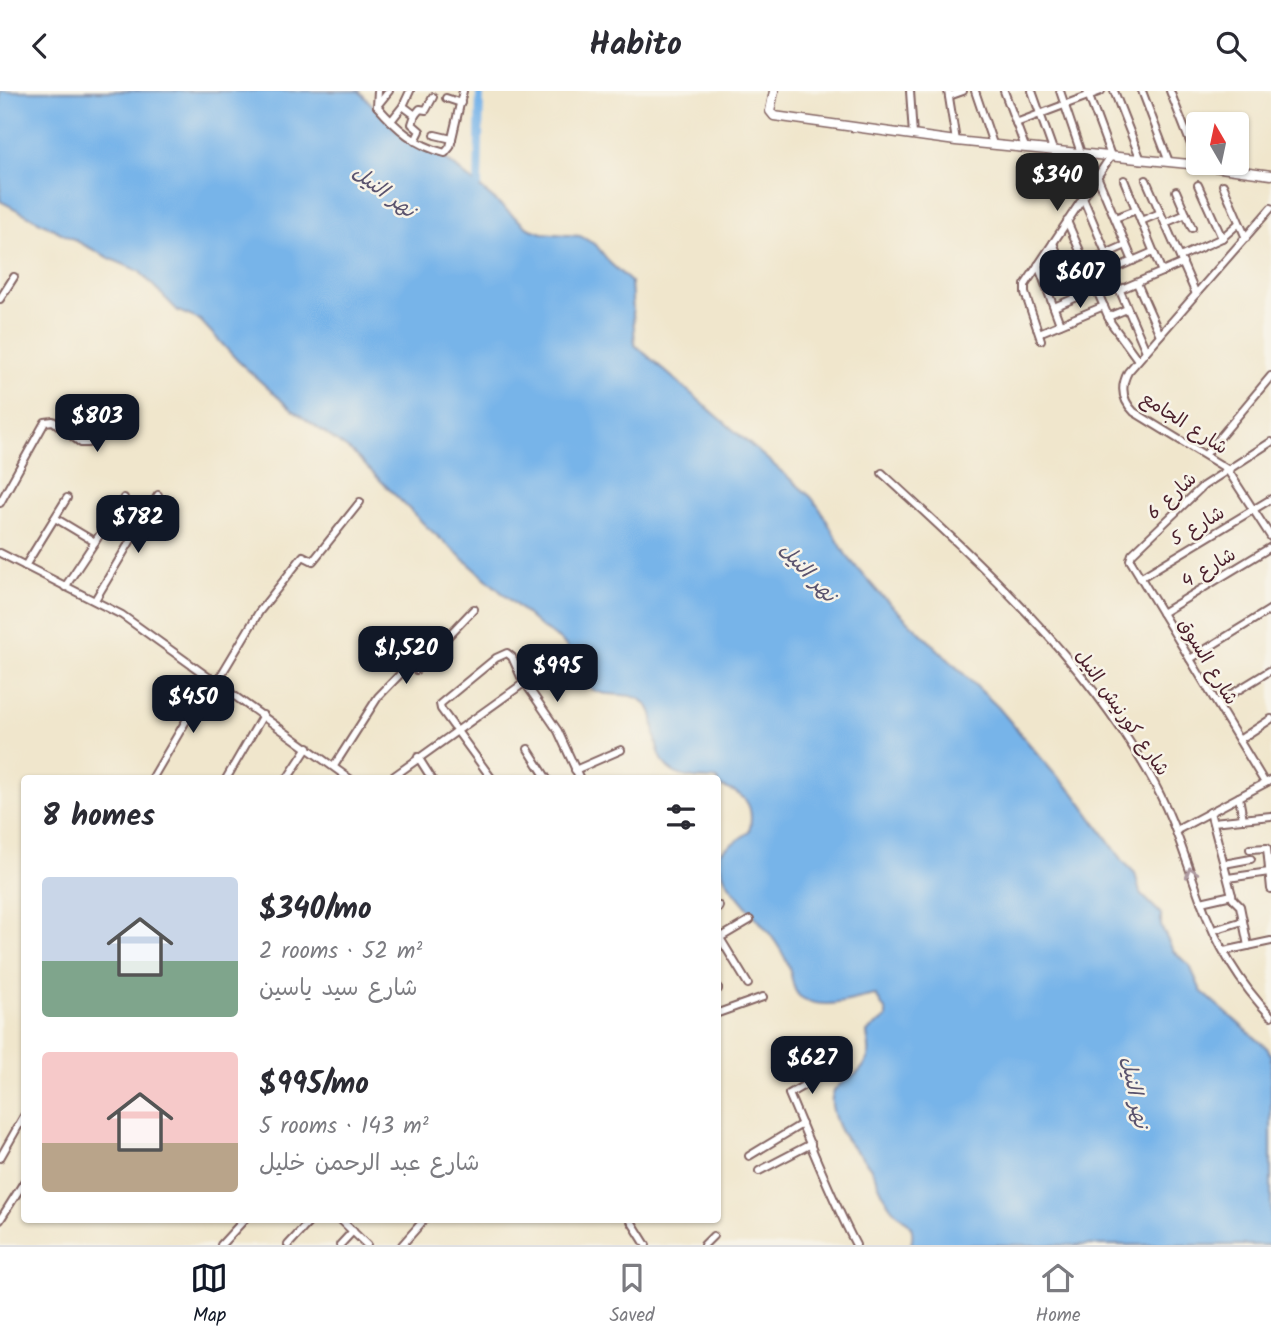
<!DOCTYPE html>
<html lang="en">
<head>
<meta charset="utf-8">
<style>
  :root { --surface:#fff; --page:#f7f7f7; --text:#2b2b33; --muted:#7c7c81; --line:#e1e1e2; --accent:#111827 }
  body { margin:0; font-family:Kalam,"Playpen Sans Arabic",sans-serif; background:var(--page); color:var(--text); height:100vh; display:flex; flex-direction:column; font-size:26px; white-space:nowrap }
  * { box-sizing:border-box; margin:0 }
  p { font-size:23px; color:var(--muted) }
  .icon { flex:none; width:38px; height:38px; fill:none; stroke:currentColor; stroke-width:2; stroke-linecap:round; stroke-linejoin:round }
  .map { position:relative; flex:1; overflow:hidden }
  .panel { position:absolute; left:21px; top:684px; width:700px; height:448px; display:flex; flex-direction:column; background:var(--surface); border-radius:7px; box-shadow:0 2px 5px #0004 }
  .panel>* { flex:none }
  .needle { width:46px; rotate:351deg }
  .fabs { position:absolute; left:1186px; top:21px; display:grid; gap:14px }
  .fabs a { display:grid; place-items:center; width:63px; height:63px; border-radius:7px; background:var(--surface); box-shadow:0 2px 5px #0004; font-size:35px }
  .price { position:absolute; translate:-50% -60px; padding:0 16px; border-radius:14px; background:var(--accent); color:#fff; font-size:23px; line-height:46px; filter:drop-shadow(0 2px 4px #0008) }
  .price::after { content:''; position:absolute; left:50%; top:42px; width:21px; height:16px; margin-left:-10px; background:inherit; clip-path:polygon(0 0,100% 0,50% 100%) }
  .price.active { background:#222; color:#fff }
  ul { padding:0; list-style:none }
  li { display:flex; align-items:center; gap:21px; height:175px; padding:0 21px }
  li span { display:grid; place-items:center; flex:none; width:196px; height:140px; border-radius:7px; color:#555 }
  li>.icon { margin-inline-start:auto }
  span .icon { width:84px; height:84px; fill:#fffc; stroke-width:1 }
  li b { font-size:30px }
  h2 { display:flex; justify-content:space-between; align-items:center; height:84px; padding:0 21px; font-size:30px }
  header { display:flex; justify-content:space-between; align-items:center; height:91px; padding:0 21px; background:var(--surface); font-size:32px; font-weight:800 }
  .tab-bar { display:flex; justify-content:space-around; align-items:center; height:98px; border-top:2px solid var(--line); background:var(--surface); font-size:19px; color:var(--muted) }
  .tab-bar a { display:grid; justify-items:center; gap:4px }
  .tab-bar .active { color:var(--accent) }
  .map>svg:first-child { display:block }
</style>
</head>
<body>
<header><svg class="icon" aria-label="back" viewBox="0 0 24 24"><path d="M15 5l-7 7 7 7"/></svg>Habito<svg class="icon" aria-label="search" viewBox="0 0 24 24"><circle cx="10" cy="10" r="6"/><path d="M15 15l6 6"/></svg></header>
<div class="map">
<svg width="1271" height="1154" viewBox="0 0 1271 1154">
  <rect width="100%" height="100%" fill="#f7f3e8"/>
  <filter id="ink" filterUnits="userSpaceOnUse"><feTurbulence type="fractalNoise" baseFrequency=".0143" numOctaves="2"/><feDisplacementMap in="SourceGraphic" scale="14" xChannelSelector="R" yChannelSelector="G"/><feConvolveMatrix kernelMatrix="1 2 1 2 8 2 1 2 1" color-interpolation-filters="sRGB"/></filter>
  <filter id="wash" filterUnits="userSpaceOnUse"><feTurbulence type="fractalNoise" baseFrequency=".00686" numOctaves="4" result="noise"/><feDisplacementMap in="SourceGraphic" scale="28" xChannelSelector="R" yChannelSelector="G"/><feGaussianBlur stdDeviation="1.57" result="paint"/><feColorMatrix in="noise" values="0 0 0 0 0 0 0 0 0 0 0 0 0 0 0 0 0 1.4 0 .05"/><feComposite in="paint" operator="in"/></filter>
  <g filter="url(#wash)">
    <rect width="100%" height="100%" fill="#f0e6cc"/>
    <path fill="#77b4e9" stroke="#606a8a" stroke-width="2" d="M0,0H359L396,39L415,55L441,64L528,137L542,142L580,145L596,154L610,172L631,191L635,254L811,406L820,418L846,464L879,502L998,616L1052,680L1073,701L1124,771L1135,782L1140,802L1161,823V835L1173,860L1190,875L1201,900L1267,957L1271,964V1154H911C917,1129 903,1131 891,1116C882,1104 878,1090 871,1078C861,1062 846,1054 838,1035C815,980 861,1000 869,962C870,955 867,948 867,941L886,927V921L876,904C853,907 825,921 802,907C791,900 793,885 788,874C784,864 778,854 772,846C758,825 713,787 719,762L749,741C756,713 744,701 718,695V688C673,688 660,683 654,637C653,627 653,619 645,612C630,598 606,609 590,597C577,589 577,573 570,560C564,550 552,543 542,537L426,435L353,362L291,318L238,270L200,229L178,220L139,180L111,168L0,110Z"/>
    <g fill="none" stroke-linecap="round" stroke-linejoin="round">
      <path stroke="#77b4e9" stroke-width="8" d="M478,93L480,0"/>
    </g>
  </g>
  <g filter="url(#ink)">
    <g fill="none" stroke-linecap="round" stroke-linejoin="round">
      <g stroke="#846563" stroke-width="10">
        <g id="minor">
          <path d="M378,0L377,15C396,37 416,55 445,62L450,56L463,0"/>
          <path d="M910,0L913,44"/>
          <path d="M948,0L956,50"/>
          <path d="M975,0L993,53"/>
          <path d="M1004,0L1025,56"/>
          <path d="M1032,0L1053,59"/>
          <path d="M1060,0L1081,62"/>
          <path d="M1114,0L1141,69"/>
          <path d="M1142,0L1169,71"/>
          <path d="M1170,0L1199,74"/>
          <path d="M949,5L963,0"/>
          <path d="M446,7L461,12"/>
          <path d="M377,15L389,0"/>
          <path d="M403,15L415,24L412,33L420,40L415,50"/>
          <path d="M415,24L420,18L426,19L433,6"/>
          <path d="M391,30L403,15L410,0"/>
          <path d="M1016,32L1101,0"/>
          <path d="M435,44L452,48"/>
          <path d="M1097,85L1133,170"/>
          <path d="M1124,89L1162,181"/>
          <path d="M1146,89L1196,203"/>
          <path d="M1198,94L1222,147"/>
          <path d="M1223,94L1246,147"/>
          <path d="M1176,100L1192,137"/>
          <path d="M1083,107L1113,178"/>
          <path d="M1271,117L1128,281C1120,296 1122,309 1134,321L1227,378L1271,446"/>
          <path d="M1115,127L1136,119"/>
          <path d="M1067,130L1111,232L1138,269"/>
          <path d="M1141,130L1160,122"/>
          <path d="M1165,132L1186,123"/>
          <path d="M1053,152L1076,206"/>
          <path d="M1180,166L1222,147L1239,132"/>
          <path d="M1085,172L1126,154"/>
          <path d="M1038,174L1060,233"/>
          <path d="M1111,179L1146,260"/>
          <path d="M1137,192L1160,244"/>
          <path d="M1072,196L1153,161"/>
          <path d="M1119,199L1183,172"/>
          <path d="M0,208L14,186"/>
          <path d="M1054,216L1096,198"/>
          <path d="M1108,226L1127,218"/>
          <path d="M1039,242L1104,215"/>
          <path d="M1041,249L1025,202V194L1111,65L1087,0"/>
          <path d="M1206,363L1271,285"/>
          <path d="M882,382C980,472 1081,564 1148,681C1172,722 1184,764 1200,808C1215,850 1239,892 1271,925"/>
          <path d="M0,412L45,331L53,330L81,352H88L104,337L119,312"/>
          <path d="M55,427L95,451"/>
          <path d="M0,462L122,524L350,688"/>
          <path d="M25,475L67,407"/>
          <path d="M1140,487L1271,408"/>
          <path d="M65,496L124,407"/>
          <path d="M95,509L158,404"/>
          <path d="M1162,522L1271,456"/>
          <path d="M1190,568L1271,518"/>
          <path d="M217,591L259,521L303,465L313,470L360,411"/>
          <path d="M1217,612L1271,579"/>
          <path d="M1239,649L1271,628"/>
          <path d="M528,658L547,688"/>
          <path d="M418,666L432,688"/>
          <path d="M334,675L378,606L408,575L416,579L474,518"/>
          <path d="M575,679L621,659"/>
          <path d="M152,688L211,587"/>
          <path d="M226,688L263,624"/>
          <path d="M287,688L308,656"/>
          <path d="M390,688L524,592"/>
          <path d="M492,688L441,618L440,613L496,567L507,562L512,566L521,586L558,640L580,688"/>
          <path d="M1265,692L1130,469L1132,463L1203,395L1271,351"/>
          <path d="M1239,706L1243,728"/>
          <path d="M1210,721L1233,808L1240,815L1248,855"/>
          <path d="M1213,731L1271,725"/>
          <path d="M1177,739L1271,689"/>
          <path d="M1250,758L1267,757L1271,798"/>
          <path d="M1224,773L1251,768"/>
          <path d="M1228,787L1269,781"/>
          <path d="M1201,811L1232,804"/>
          <path d="M718,817L719,815"/>
          <path d="M1214,839L1243,830"/>
          <path d="M720,847L748,893"/>
          <path d="M718,848L750,829"/>
          <path d="M1224,860L1271,850"/>
          <path d="M718,897V898"/>
          <path d="M718,922L763,906"/>
          <path d="M822,984L789,1003C811,1054 830,1105 856,1154"/>
          <path d="M749,1065L802,1033"/>
          <path d="M0,1067L24,1025"/>
          <path d="M759,1080L811,1053"/>
          <path d="M0,1129L24,1091"/>
          <path d="M341,1129L367,1154"/>
          <path d="M631,1130L646,1154"/>
          <path d="M221,1154L244,1129"/>
          <path d="M288,1154L311,1129"/>
          <path d="M340,1154L353,1140"/>
          <path d="M402,1154L424,1129"/>
          <path d="M704,1154L713,1145"/>
        </g>
      </g>
      <g stroke="#846563" stroke-width="11">
        <path id="tertiary" d="M774,0L770,20L774,25L956,50L1199,74L1271,84"/>
      </g>
      <use href="#minor" stroke="#fff" stroke-width="6"/>
      <use href="#tertiary" stroke="#fff" stroke-width="8"/>
    </g>
    <defs><path id="oneway-chevron" d="M-2-3.5L2.5 0L-2 3.5" fill="none" stroke-width="1.6" stroke-linecap="round" stroke-linejoin="round" transform="scale(1.75)"/></defs>
    <use stroke="#ae9aa0" href="#oneway-chevron" transform="translate(1191 781) rotate(-108)"/>
  </g>
  <g text-anchor="middle" stroke-width="5" stroke-linejoin="round" paint-order="stroke">
    <g font-size="19" fill="#4a1f2b" stroke="#f7f3e8">
      <text transform="translate(1185 331) rotate(33)" y="7">شارع الجامع</text>
      <text transform="translate(1171 404) rotate(-43)" y="7">شارع 6</text>
      <text transform="translate(1197 434) rotate(-31)" y="7">شارع 5</text>
      <text transform="translate(1208 476) rotate(-31)" y="7">شارع 4</text>
      <text transform="translate(1209 570) rotate(59)" y="7">شارع السوق</text>
      <text transform="translate(1123 621) rotate(55)" y="7">شارع كورنيش النيل</text>
    </g>
    <g font-size="21" font-style="italic" fill="#5a536e" stroke="#f7f3e8">
      <text transform="translate(384 100) rotate(37)" y="7">نهر النيل</text>
      <text transform="translate(808 481) rotate(47)" y="7">نهر النيل</text>
      <text transform="translate(1135 1001) rotate(79)" y="7">نهر النيل</text>
    </g>
  </g>
</svg>
<div class="fabs">
<a><svg class="needle" viewBox="-14 -14 28 28"><path d="M0-13l5 13h-10z" fill="#e53935"/><path d="M0 13l5-13h-10z" fill="#7c7c81"/></svg></a>
</div>
<b class="price active" style="left:1057px;top:122px">$340</b>
<b class="price" style="left:1080px;top:219px">$607</b>
<b class="price" style="left:97px;top:363px">$803</b>
<b class="price" style="left:138px;top:464px">$782</b>
<b class="price" style="left:406px;top:595px">$1,520</b>
<b class="price" style="left:557px;top:613px">$995</b>
<b class="price" style="left:193px;top:644px">$450</b>
<b class="price" style="left:812px;top:1005px">$627</b>
<section class="panel">
<h2>8 homes<svg class="icon" aria-label="filters" viewBox="0 0 24 24"><path d="M4 7h16M4 17h16"/><circle cx="9" cy="7" r="2"/><circle cx="15" cy="17" r="2"/></svg></h2>
<ul>
<li><span style="background:linear-gradient(#c9d6e8 60%,#7fa58c 0)"><svg class="icon" aria-label="home" viewBox="0 0 24 24"><path d="M3 11l9-7 9 7M6 9v11h12V9"/></svg></span><div><b>$340/mo</b><p>2 rooms · 52 m²</p><p>شارع سيد ياسين</p></div></li>
<li><span style="background:linear-gradient(#f6c9c9 65%,#b9a48a 0)"><svg class="icon" aria-label="home" viewBox="0 0 24 24"><path d="M3 11l9-7 9 7M6 9v11h12V9"/></svg></span><div><b>$995/mo</b><p>5 rooms · 143 m²</p><p>شارع عبد الرحمن خليل</p></div></li>
</ul>
</section>
</div>
<nav class="tab-bar">
<a class="active"><svg class="icon" aria-label="map" viewBox="0 0 24 24"><path d="M3 6l6-2 6 2 6-2v14l-6 2-6-2-6 2zM9 4v14M15 6v14"/></svg>Map</a>
<a><svg class="icon" aria-label="saved" viewBox="0 0 24 24"><path d="M7 4h10v16l-5-4-5 4z"/></svg>Saved</a>
<a><svg class="icon" aria-label="home" viewBox="0 0 24 24"><path d="M3 11l9-7 9 7M6 9v11h12V9"/></svg>Home</a>
</nav>
</body>
</html>
